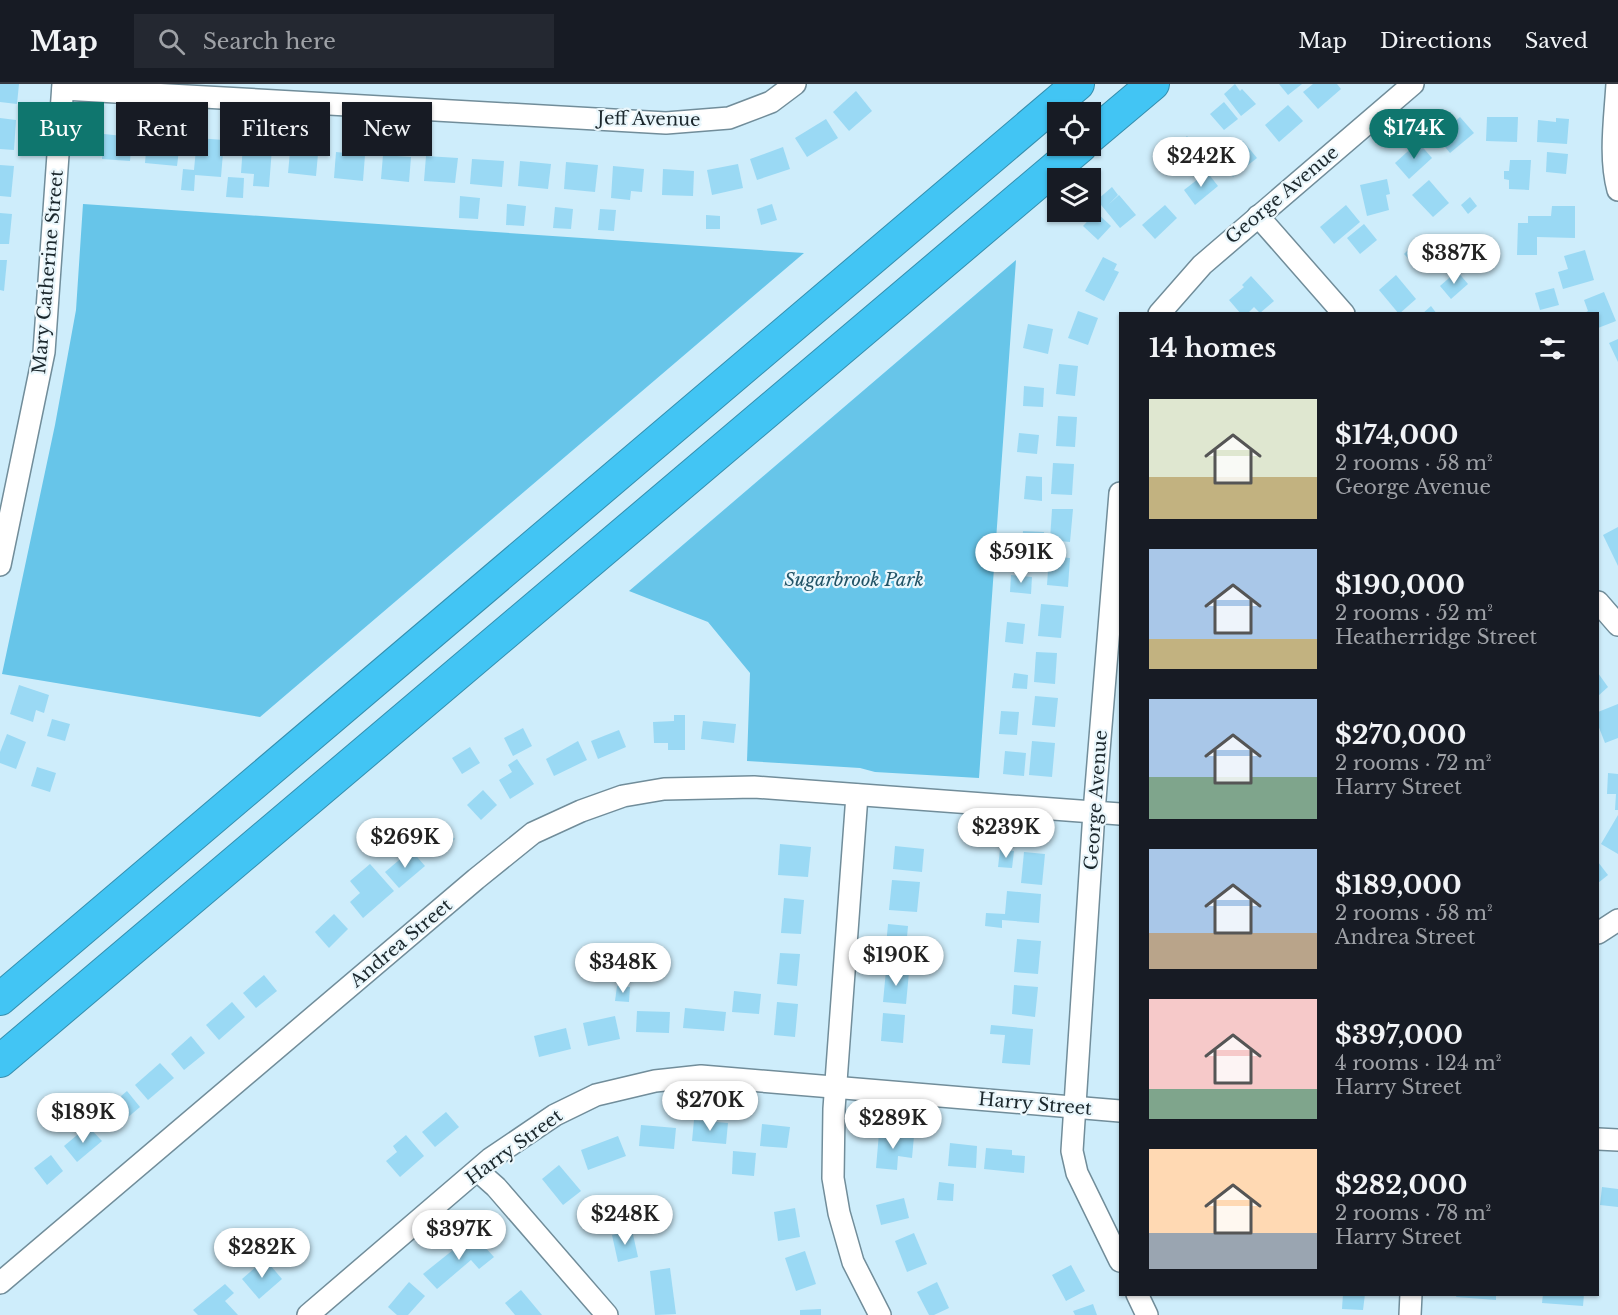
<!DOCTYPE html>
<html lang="en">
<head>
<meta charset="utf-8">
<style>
  :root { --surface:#171b24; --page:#242831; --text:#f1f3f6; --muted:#9ea1a6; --line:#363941; --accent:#0f766e }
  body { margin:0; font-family:"Libre Baskerville",serif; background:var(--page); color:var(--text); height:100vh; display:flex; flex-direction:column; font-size:22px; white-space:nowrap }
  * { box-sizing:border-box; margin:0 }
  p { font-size:20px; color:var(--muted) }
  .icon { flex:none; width:33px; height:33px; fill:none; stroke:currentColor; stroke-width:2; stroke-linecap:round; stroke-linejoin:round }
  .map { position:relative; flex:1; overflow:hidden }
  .details { position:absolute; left:1119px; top:228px; width:480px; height:984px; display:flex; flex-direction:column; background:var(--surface); border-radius:0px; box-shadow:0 2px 4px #0004 }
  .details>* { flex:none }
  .top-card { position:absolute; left:18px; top:18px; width:570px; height:54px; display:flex; gap:12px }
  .tools { position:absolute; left:1047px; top:18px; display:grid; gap:12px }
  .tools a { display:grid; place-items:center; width:54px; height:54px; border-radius:0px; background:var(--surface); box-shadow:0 2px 4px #0004; font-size:30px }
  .price { position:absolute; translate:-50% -51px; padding:0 14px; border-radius:21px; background:#fff; color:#222; font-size:20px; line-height:39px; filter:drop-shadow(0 2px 3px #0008) }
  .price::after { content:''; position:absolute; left:50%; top:36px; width:18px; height:14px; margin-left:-9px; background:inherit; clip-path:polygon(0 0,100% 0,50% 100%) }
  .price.active { background:var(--accent); color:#fff }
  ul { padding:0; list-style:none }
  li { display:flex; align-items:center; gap:18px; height:150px; padding:0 30px }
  li span { display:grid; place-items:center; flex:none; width:168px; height:120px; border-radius:0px; color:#555 }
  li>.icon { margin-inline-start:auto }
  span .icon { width:72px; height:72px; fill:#fffc; stroke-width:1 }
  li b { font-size:26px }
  h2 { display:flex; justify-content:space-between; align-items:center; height:72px; padding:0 30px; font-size:26px }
  .pill { padding:0 21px; border-radius:0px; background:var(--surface); box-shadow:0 2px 4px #0004; font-size:21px; line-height:54px }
  .pill.active { background:var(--accent); color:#fff }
  header { display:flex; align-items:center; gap:36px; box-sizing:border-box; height:84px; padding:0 30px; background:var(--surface); border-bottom:2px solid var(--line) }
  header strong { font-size:28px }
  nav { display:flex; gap:33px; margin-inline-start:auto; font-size:21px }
  .search { width:420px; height:54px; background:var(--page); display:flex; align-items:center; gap:15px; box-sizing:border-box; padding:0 21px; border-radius:0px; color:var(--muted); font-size:22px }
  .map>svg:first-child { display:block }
</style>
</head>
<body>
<header>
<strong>Map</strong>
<div class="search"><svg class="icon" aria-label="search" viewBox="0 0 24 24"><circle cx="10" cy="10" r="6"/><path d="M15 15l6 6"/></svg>Search here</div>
<nav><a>Map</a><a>Directions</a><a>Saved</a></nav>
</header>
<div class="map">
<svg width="1618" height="1231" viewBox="0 0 1618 1231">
  <rect width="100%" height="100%" fill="#ceedfb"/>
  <g fill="#67c5e9">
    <path d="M83,120L804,169L260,633L2,590L55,341L76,226Z"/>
    <path d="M1016,176L979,694L875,688L860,684L747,677L750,589L708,538L629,507Z"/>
  </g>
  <g fill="#9ad9f4">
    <path d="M0,0H19L17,20L0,18Z"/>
    <path d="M1235,0L1240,7L1242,5L1256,20L1241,32L1224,10Z"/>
    <path d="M1279,0H1302L1288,11Z"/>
    <path d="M1313,0H1337L1341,5L1318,25L1303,8Z"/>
    <path d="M856,7L872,27L849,47L833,28Z"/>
    <path d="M1224,18L1238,35L1224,46L1210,30Z"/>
    <path d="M1288,21L1303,37L1279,58L1265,41Z"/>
    <path d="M1460,33L1474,49L1450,69L1437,53Z"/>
    <path d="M1487,33H1518L1517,58L1486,57Z"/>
    <path d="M0,34L16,36L14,66L0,65Z"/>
    <path d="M1556,34L1569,35L1567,60L1537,58L1538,36L1556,38Z"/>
    <path d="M826,35L838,54L807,73L795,54Z"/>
    <path d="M104,50L132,53L130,77L102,75Z"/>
    <path d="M1187,52L1199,66L1186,77L1174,63Z"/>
    <path d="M197,54L224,56L221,93L195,91L194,107L181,106L183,85L194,86Z"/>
    <path d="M147,55L180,58L177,82L145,79Z"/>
    <path d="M1243,57L1257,74L1233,93L1219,77Z"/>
    <path d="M1418,58L1432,74L1409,95L1395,79Z"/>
    <path d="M243,61L272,64L269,103L253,102L254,90L241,89Z"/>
    <path d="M783,63L790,85L757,96L750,75Z"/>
    <path d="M290,68L318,70L316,92L288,89Z"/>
    <path d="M336,68L365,71L363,97L334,94Z"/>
    <path d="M1547,68L1568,70L1566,90L1546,88Z"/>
    <path d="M383,71L411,73L409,98L381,95Z"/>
    <path d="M426,72L458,74L455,99L424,97Z"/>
    <path d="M472,75L504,77L502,103L470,100Z"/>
    <path d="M1510,76H1531L1529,106L1509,105V96L1504,95V87H1509Z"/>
    <path d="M520,77L551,80L548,105L518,102Z"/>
    <path d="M566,78L598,81L595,108L564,105Z"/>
    <path d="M738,80L743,104L712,111L707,86Z"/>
    <path d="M0,81L14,82L11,113L0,112Z"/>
    <path d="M613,82L644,85L642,108L631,107L630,116L611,114Z"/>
    <path d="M663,85L694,87L693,112L662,111Z"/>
    <path d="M1207,88L1218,102L1195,121L1184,106Z"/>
    <path d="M228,93L244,94L243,114L226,113Z"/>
    <path d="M1387,95L1390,110L1386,111L1389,126L1367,132L1360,101Z"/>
    <path d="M1429,96L1449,119L1433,133L1412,111Z"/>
    <path d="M1112,103L1118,111L1108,121L1119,111L1136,131L1120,144L1097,116Z"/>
    <path d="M460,112L480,114L478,135L459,134Z"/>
    <path d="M1470,113L1477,122L1468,130L1461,121Z"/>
    <path d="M507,120L526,122L524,142L506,141Z"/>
    <path d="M772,120L777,136L761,141L757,125Z"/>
    <path d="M1165,121L1177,134L1155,155L1142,141Z"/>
    <path d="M1346,121L1360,138L1334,160L1320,143Z"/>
    <path d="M1552,122H1575V154L1537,153V171H1517L1518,139H1528V132H1551Z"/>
    <path d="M555,123L573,125L571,145L553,144Z"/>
    <path d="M600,125L616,126L614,147L598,146Z"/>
    <path d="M1096,128L1111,142L1098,156L1083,142Z"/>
    <path d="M0,129L12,130L9,160H0Z"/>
    <path d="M706,131L720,132V145H706Z"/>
    <path d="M1364,140L1377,156L1360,170L1347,154Z"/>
    <path d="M1417,157L1429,170L1416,183L1404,170Z"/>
    <path d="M1585,166L1594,196L1563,205L1558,188L1568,185L1564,172Z"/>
    <path d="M1103,173L1117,180L1114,186L1119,188L1104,217L1085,207Z"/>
    <path d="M0,176H7L4,207L0,206Z"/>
    <path d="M1457,187L1468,200L1451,215L1440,202Z"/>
    <path d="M1396,191L1416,215L1399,230L1379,206Z"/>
    <path d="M1251,192L1274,217L1260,229L1254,223L1247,230H1241L1229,216L1244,203L1242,201Z"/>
    <path d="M1554,204L1559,221L1540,226L1535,209Z"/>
    <path d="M1604,208L1616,237L1598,244V230H1583L1588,227L1584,216Z"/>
    <path d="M1431,222L1437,230H1422Z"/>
    <path d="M1078,227L1098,234L1088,261L1068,254Z"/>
    <path d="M1028,240L1053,245L1048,270L1023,264Z"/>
    <path d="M1618,255V278L1609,259Z"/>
    <path d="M1059,280L1078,282L1075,312L1056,310Z"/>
    <path d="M1024,302L1044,304L1043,323L1023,322Z"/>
    <path d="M1058,332L1077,333L1075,363L1056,362Z"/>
    <path d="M1019,349L1039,351L1037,370L1017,368Z"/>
    <path d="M1053,379L1074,380L1072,411L1051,410Z"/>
    <path d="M1026,392L1042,393V417L1024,415Z"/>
    <path d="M1052,425H1073L1070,458L1050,456Z"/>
    <path d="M1618,443V482L1603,451Z"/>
    <path d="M1023,447L1044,448L1043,465L1022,464Z"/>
    <path d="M1049,472L1070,474L1068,503L1047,501Z"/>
    <path d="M1011,491L1032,493L1031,510L1010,508Z"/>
    <path d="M1041,520L1064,522L1061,554L1038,552Z"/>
    <path d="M1007,538L1025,540L1023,560L1005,558Z"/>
    <path d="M1036,568L1057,569L1055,600L1034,598Z"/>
    <path d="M1014,589L1028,591L1027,605L1012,604Z"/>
    <path d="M1598,589L1608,603L1598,612Z"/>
    <path d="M19,601L49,611L44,629L36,626L33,638L10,630Z"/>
    <path d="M1035,612L1058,614L1055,643L1032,641Z"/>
    <path d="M1618,620V654L1605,659L1598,641V628Z"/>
    <path d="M1001,627L1019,628L1017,651L999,650Z"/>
    <path d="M674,631H685V666H668V659H654L653,638L674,637Z"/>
    <path d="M52,635L70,640L65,657L47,652Z"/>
    <path d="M703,637L736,640L734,659L701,655Z"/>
    <path d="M523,644L532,662L513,672L504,654Z"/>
    <path d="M619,646L626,663L598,675L591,657Z"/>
    <path d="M7,650L26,658L16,685L0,679V668Z"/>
    <path d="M578,657L587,676L554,692L546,675Z"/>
    <path d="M1032,657L1055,659L1052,693L1029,691Z"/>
    <path d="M470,663L480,679L462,690L452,674Z"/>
    <path d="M1005,667L1026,669L1024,692L1003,690Z"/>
    <path d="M517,675L534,700L510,715L499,696L512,688L508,681Z"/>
    <path d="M37,683L56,689L50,708L31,702Z"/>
    <path d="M1608,689L1618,690V726H1615L1616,710H1607Z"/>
    <path d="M483,706L497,721L481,736L467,721Z"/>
    <path d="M1618,731V770L1601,760Z"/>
    <path d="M441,739L455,755L434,773L421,758Z"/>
    <path d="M780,760L811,763L808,793L778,791Z"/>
    <path d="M895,762L924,765L922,788L893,785Z"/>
    <path d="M411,766L425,782L399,804L385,788Z"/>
    <path d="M1000,766L1014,767L1012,784L998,783Z"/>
    <path d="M1024,768L1045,770L1042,801L1021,799Z"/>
    <path d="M1598,778L1608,791L1598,799Z"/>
    <path d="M370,780L394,807L363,834L350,818L360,809L350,797Z"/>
    <path d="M892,796L920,798L917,828L889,826Z"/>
    <path d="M1007,807L1041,810L1039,839L1002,836V844L985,842L986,829L1005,830Z"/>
    <path d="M784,814L804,816L801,850L781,849Z"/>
    <path d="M334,830L348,845L329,864L315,848Z"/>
    <path d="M888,840L908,842L905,875L885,873Z"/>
    <path d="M1017,855L1041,857L1038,890L1014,888Z"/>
    <path d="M780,869L800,870L797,902L777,900Z"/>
    <path d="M886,886L909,888L906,920L883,918Z"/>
    <path d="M264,891L277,907L256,924L243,909Z"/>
    <path d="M1014,901L1038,903L1035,933L1012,930Z"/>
    <path d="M617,902L630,903L629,918L615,917Z"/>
    <path d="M734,907L761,910L759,930L732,928Z"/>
    <path d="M232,918L245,933L219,956L206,941Z"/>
    <path d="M777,918L798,920L795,953L774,951Z"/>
    <path d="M685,924L726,928L724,947L683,944Z"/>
    <path d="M637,927L670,928L669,949L636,948Z"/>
    <path d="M883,929L905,931L903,959L881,957Z"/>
    <path d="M615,932L620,955L588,962L583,939Z"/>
    <path d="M991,941L1033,945L1030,981L1002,979L1005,951L990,950Z"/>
    <path d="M566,944L571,965L539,973L534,952Z"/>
    <path d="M191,952L205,969L184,986L171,970Z"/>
    <path d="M160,979L174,994L148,1016L135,1001Z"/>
    <path d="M127,1007L140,1023L113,1046L100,1030Z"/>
    <path d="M446,1028L459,1043L435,1063L422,1048Z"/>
    <path d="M694,1036L728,1039L726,1060L692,1057Z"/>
    <path d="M762,1040L790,1043L787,1064L760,1062Z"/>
    <path d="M641,1041L676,1044L674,1065L639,1062Z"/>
    <path d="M88,1042L102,1057L77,1078L64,1062Z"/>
    <path d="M879,1049L914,1052L912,1074L898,1072L897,1086L876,1084Z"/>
    <path d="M406,1051L424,1072L400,1093L386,1077L397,1068L393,1062Z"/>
    <path d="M618,1052L626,1072L588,1086L581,1066Z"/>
    <path d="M950,1059L977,1062L976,1084L948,1082Z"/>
    <path d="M986,1064L1012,1066V1071L1025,1072L1024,1089L984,1085Z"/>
    <path d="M733,1067L756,1069L754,1092L732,1090Z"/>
    <path d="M51,1071L63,1087L47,1101L34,1084Z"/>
    <path d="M559,1081L581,1107L563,1121L542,1095Z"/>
    <path d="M939,1098L954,1100L953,1117L937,1116Z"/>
    <path d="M1602,1103L1618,1105V1123L1600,1121Z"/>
    <path d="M904,1114L909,1134L881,1141L876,1121Z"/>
    <path d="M795,1124L800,1153L778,1157L774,1128Z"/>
    <path d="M632,1146L638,1173L618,1178L612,1151Z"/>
    <path d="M914,1149L927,1180L907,1188L895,1157Z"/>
    <path d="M473,1150L494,1173L479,1185L471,1176L437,1205L423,1190Z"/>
    <path d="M805,1167L816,1200L796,1207L785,1174Z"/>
    <path d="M265,1175L282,1195L259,1215L242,1195Z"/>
    <path d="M1071,1181L1085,1207L1066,1217L1052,1191Z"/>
    <path d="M670,1184L676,1230L655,1231L650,1187Z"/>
    <path d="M409,1198L425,1212L408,1231H397L388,1223Z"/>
    <path d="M937,1198L949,1224L934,1231H929L917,1208Z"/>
    <path d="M225,1200L234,1209L225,1217L238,1231H198L193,1226Z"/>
    <path d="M521,1206L542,1231H515L505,1219Z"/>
    <path d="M1343,1210H1365L1363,1226L1342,1225Z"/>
    <path d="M1457,1210H1496V1216L1456,1213Z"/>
    <path d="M1543,1210H1584L1583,1222L1542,1219Z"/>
    <path d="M1093,1220L1097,1231H1075L1073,1227Z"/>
    <path d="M821,1225V1231H800V1226Z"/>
  </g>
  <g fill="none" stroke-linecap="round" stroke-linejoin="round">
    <g stroke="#718d9a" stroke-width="24">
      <g id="minor">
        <path d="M1617,0C1615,34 1609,73 1618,106"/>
        <path d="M63,5L666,39L729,34L771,18L795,0"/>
        <path d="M1258,132L1344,230"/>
        <path d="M1159,230L1202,181L1413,0"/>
        <path d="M1120,409L1094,728L1072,1067L1077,1089L1120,1177"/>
        <path d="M0,481L44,268L63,0"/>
        <path d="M1598,518L1618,541"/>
        <path d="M857,711L834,1025L833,1094L839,1129L853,1178L880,1231"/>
        <path d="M1598,849L1618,836"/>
        <path d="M1598,1055L1618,1056"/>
        <path d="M478,1087L496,1103L607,1231"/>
        <path d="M0,1199L476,795L533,749L581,727L623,712L664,705L754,703L1120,730"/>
        <path d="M1137,1210L1147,1231"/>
        <path d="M308,1231L490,1075L555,1031L596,1011L655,997L701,992L1120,1027"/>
        <path d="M1410,1231L1411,1210"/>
      </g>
    </g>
    <g stroke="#348eae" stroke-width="34">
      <g id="highway">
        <path d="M1090,53L1153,0"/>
        <path d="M0,915L1078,0"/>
        <path d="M0,977L1081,62"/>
      </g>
    </g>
    <use href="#minor" stroke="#fff" stroke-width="21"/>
    <use href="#highway" stroke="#42c5f4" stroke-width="32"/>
  </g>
  <g text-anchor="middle" stroke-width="4.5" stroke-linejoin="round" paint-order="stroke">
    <g font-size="18" fill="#1b272c" stroke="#eaf7fc">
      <text transform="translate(649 35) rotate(1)" y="6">Jeff Avenue</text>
      <text transform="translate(1282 111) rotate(-40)" y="6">George Avenue</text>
      <text transform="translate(48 188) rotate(-85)" y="6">Mary Catherine Street</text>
      <text transform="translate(1096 716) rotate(-86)" y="6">George Avenue</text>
      <text transform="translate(401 859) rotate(-40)" y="6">Andrea Street</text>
      <text transform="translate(1035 1020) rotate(5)" y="6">Harry Street</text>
      <text transform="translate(514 1063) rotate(-36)" y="6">Harry Street</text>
    </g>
    <g font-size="18" font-style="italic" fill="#225467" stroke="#eaf7fc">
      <text x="854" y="502">Sugarbrook Park</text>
    </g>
  </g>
</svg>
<div class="tools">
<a><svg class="icon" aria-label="locate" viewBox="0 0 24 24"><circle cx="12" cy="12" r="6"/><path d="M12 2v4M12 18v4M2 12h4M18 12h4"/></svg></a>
<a><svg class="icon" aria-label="layers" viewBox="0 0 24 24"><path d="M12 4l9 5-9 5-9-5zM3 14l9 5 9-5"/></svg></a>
</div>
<b class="price active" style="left:1414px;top:76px">$174K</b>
<b class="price" style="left:1201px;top:104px">$242K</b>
<b class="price" style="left:1454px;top:201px">$387K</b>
<b class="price" style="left:1021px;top:500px">$591K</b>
<b class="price" style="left:1006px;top:775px">$239K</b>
<b class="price" style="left:405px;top:785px">$269K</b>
<b class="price" style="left:896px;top:903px">$190K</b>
<b class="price" style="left:623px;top:910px">$348K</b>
<b class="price" style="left:710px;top:1048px">$270K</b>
<b class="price" style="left:83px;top:1060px">$189K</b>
<b class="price" style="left:893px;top:1066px">$289K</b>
<b class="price" style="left:625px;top:1162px">$248K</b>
<b class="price" style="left:459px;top:1177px">$397K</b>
<b class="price" style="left:262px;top:1195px">$282K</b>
<div class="top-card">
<a class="pill active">Buy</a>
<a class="pill">Rent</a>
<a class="pill">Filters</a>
<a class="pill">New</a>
</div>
<section class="details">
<h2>14 homes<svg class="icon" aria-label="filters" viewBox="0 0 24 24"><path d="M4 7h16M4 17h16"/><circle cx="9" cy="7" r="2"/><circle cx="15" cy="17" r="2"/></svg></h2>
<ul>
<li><span style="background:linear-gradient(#dfe7d0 65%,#c2b280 0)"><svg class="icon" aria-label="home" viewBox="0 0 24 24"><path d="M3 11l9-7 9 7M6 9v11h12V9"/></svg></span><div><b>$174,000</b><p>2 rooms · 58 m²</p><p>George Avenue</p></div></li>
<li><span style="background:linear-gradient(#a9c7e8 75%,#c2b280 0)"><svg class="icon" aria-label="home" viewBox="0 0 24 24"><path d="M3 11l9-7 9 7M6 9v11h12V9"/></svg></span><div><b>$190,000</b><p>2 rooms · 52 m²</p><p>Heatherridge Street</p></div></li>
<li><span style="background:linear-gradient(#a9c7e8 65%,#7fa58c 0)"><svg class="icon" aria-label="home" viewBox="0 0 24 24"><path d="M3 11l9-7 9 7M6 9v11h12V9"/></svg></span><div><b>$270,000</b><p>2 rooms · 72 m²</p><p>Harry Street</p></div></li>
<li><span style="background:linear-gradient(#a9c7e8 70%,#b9a48a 0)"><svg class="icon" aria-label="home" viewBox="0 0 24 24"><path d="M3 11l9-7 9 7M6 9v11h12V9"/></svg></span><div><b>$189,000</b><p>2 rooms · 58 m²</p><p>Andrea Street</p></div></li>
<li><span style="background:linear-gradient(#f6c9c9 75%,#7fa58c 0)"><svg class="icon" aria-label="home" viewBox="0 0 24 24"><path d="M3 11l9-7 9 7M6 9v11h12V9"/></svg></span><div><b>$397,000</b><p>4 rooms · 124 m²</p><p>Harry Street</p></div></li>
<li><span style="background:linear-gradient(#ffd9b3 70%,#9aa5b1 0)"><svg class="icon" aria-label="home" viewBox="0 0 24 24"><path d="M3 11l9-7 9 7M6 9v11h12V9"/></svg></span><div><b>$282,000</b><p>2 rooms · 78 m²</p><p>Harry Street</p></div></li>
</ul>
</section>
</div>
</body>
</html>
